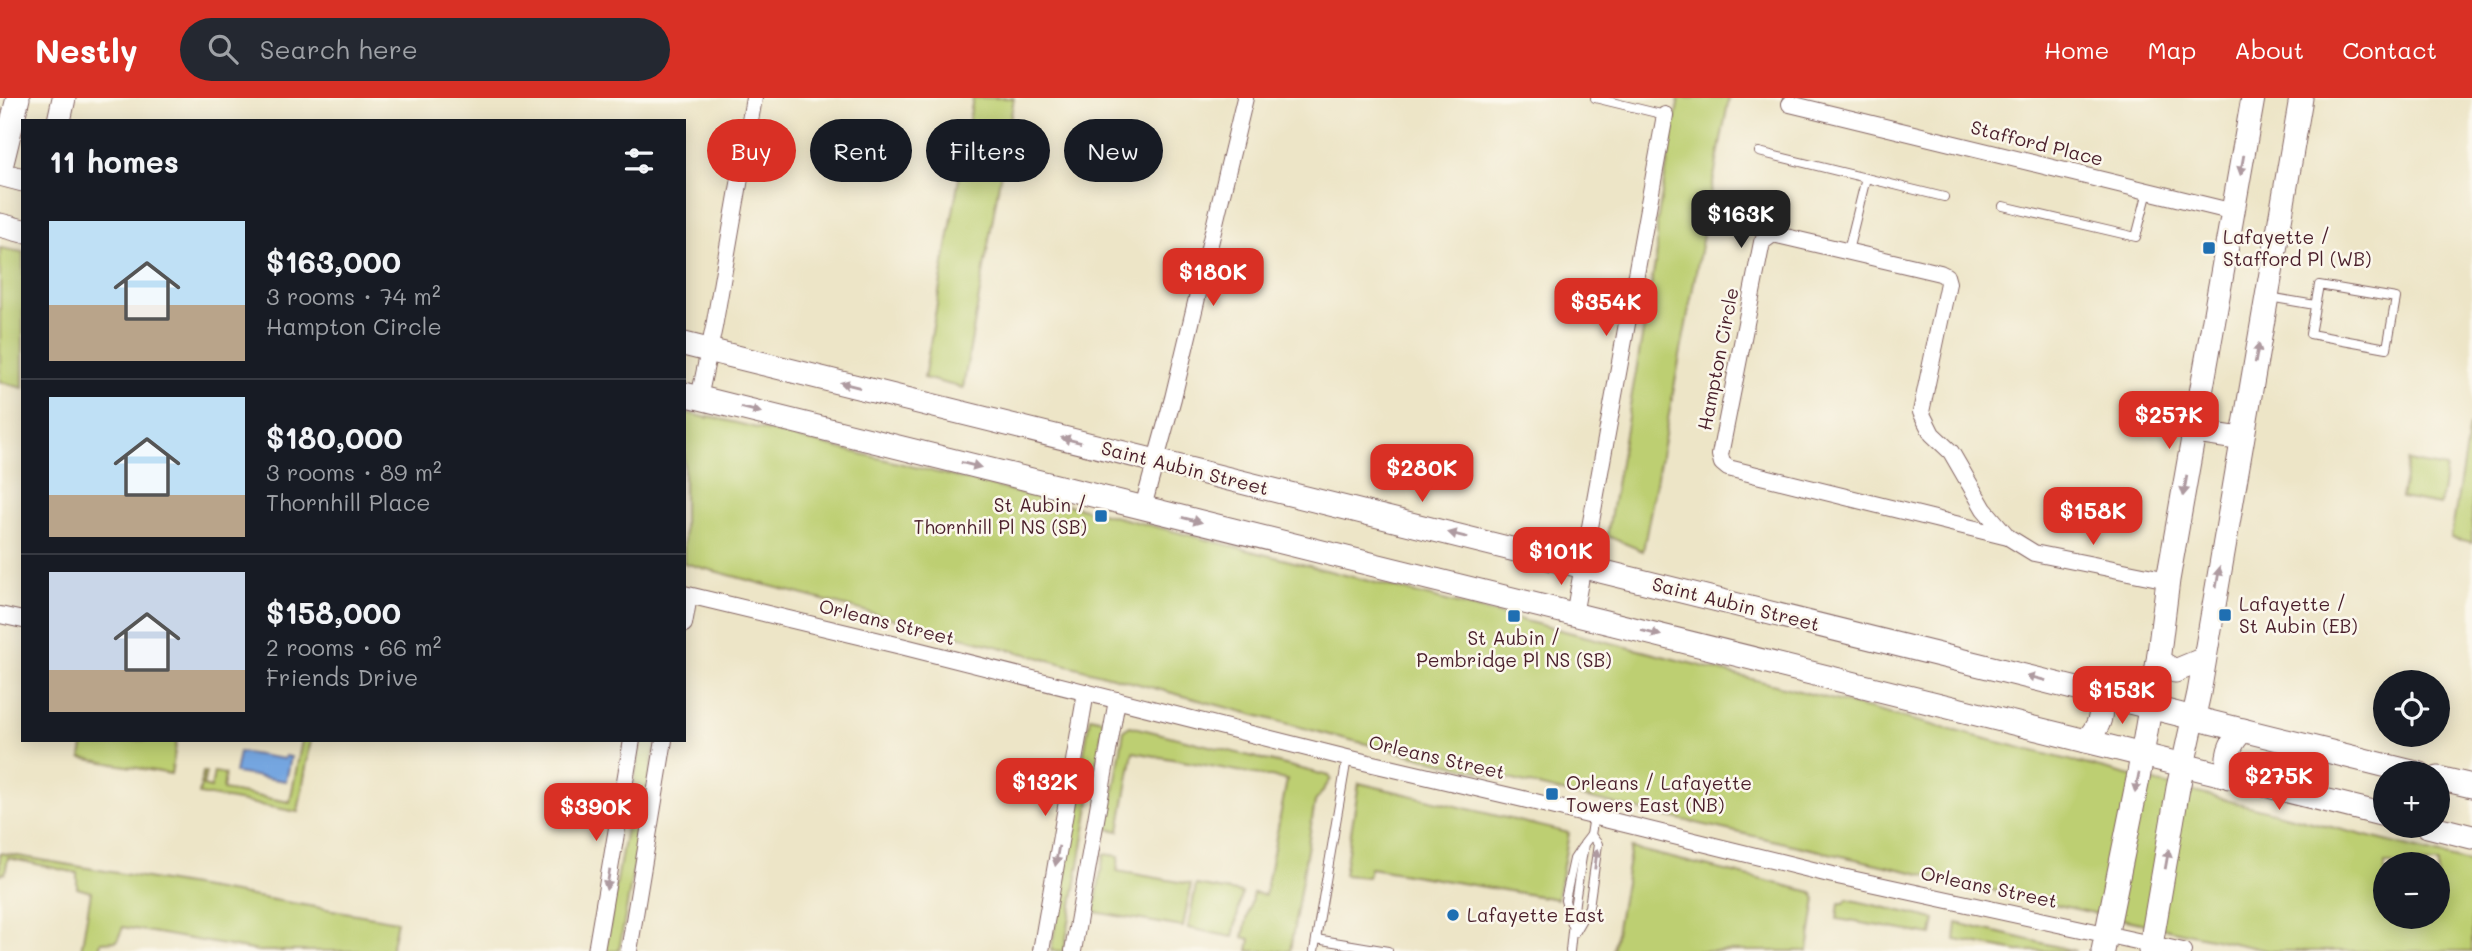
<!DOCTYPE html>
<html lang="en">
<head>
<meta charset="utf-8">
<style>
  :root { --surface:#171b24; --page:#242831; --text:#f1f3f6; --muted:#9ea1a6; --line:#363941; --accent:#d93025 }
  body { margin:0; font-family:Mali,sans-serif; background:var(--page); color:var(--text); height:100vh; display:flex; flex-direction:column; font-size:26px; white-space:nowrap }
  * { box-sizing:border-box; margin:0 }
  p { font-size:23px; color:var(--muted) }
  .icon { flex:none; width:38px; height:38px; fill:none; stroke:currentColor; stroke-width:2; stroke-linecap:round; stroke-linejoin:round }
  .map { position:relative; flex:1; overflow:hidden }
  .details { position:absolute; left:21px; top:21px; width:665px; height:623px; display:flex; flex-direction:column; background:var(--surface); border-radius:0px; box-shadow:0 4px 18px #0003 }
  .details>* { flex:none }
  .top-card { position:absolute; left:707px; top:21px; width:665px; height:63px; display:flex; gap:14px }
  .buttons { position:absolute; left:2373px; top:572px; display:grid; gap:14px }
  .buttons a { display:grid; place-items:center; width:77px; height:77px; border-radius:50%; background:var(--surface); box-shadow:0 4px 18px #0003; font-size:35px }
  .price { position:absolute; translate:-50% -60px; padding:0 16px; border-radius:14px; background:var(--accent); color:#fff; font-size:23px; line-height:46px; filter:drop-shadow(0 2px 4px #0008) }
  .price::after { content:''; position:absolute; left:50%; top:42px; width:21px; height:16px; margin-left:-10px; background:inherit; clip-path:polygon(0 0,100% 0,50% 100%) }
  .price.current { background:#222; color:#fff }
  ul { padding:0; list-style:none }
  li { display:flex; align-items:center; gap:21px; height:175px; padding:0 28px }
  li+li { border-top:2px solid var(--line) }
  li span { display:grid; place-items:center; flex:none; width:196px; height:140px; border-radius:0px; color:#555 }
  li>.icon { margin-inline-start:auto }
  span .icon { width:84px; height:84px; fill:#fffc; stroke-width:1 }
  li b { font-size:30px }
  h2 { display:flex; justify-content:space-between; align-items:center; height:84px; padding:0 28px; font-size:30px }
  .tag { padding:0 24px; border-radius:32px; background:var(--surface); box-shadow:0 4px 18px #0003; font-size:24px; line-height:63px }
  .tag.current { background:var(--accent); color:#fff }
  header { display:flex; align-items:center; gap:42px; box-sizing:border-box; height:98px; padding:0 35px; background:var(--accent); color:#fff }
  header strong { font-size:33px }
  nav { display:flex; gap:38px; margin-inline-start:auto; font-size:24px }
  .search { width:490px; height:63px; background:var(--page); display:flex; align-items:center; gap:18px; box-sizing:border-box; padding:0 24px; border-radius:38px; color:var(--muted); font-size:26px }
  .map>svg:first-child { display:block }
</style>
</head>
<body>
<header>
<strong>Nestly</strong>
<div class="search"><svg class="icon" aria-label="search" viewBox="0 0 24 24"><circle cx="10" cy="10" r="6"/><path d="M15 15l6 6"/></svg>Search here</div>
<nav><a>Home</a><a>Map</a><a>About</a><a>Contact</a></nav>
</header>
<div class="map">
<svg width="2472" height="853" viewBox="0 0 2472 853">
  <rect width="100%" height="100%" fill="#fbf7ec"/>
  <filter id="ink" filterUnits="userSpaceOnUse"><feTurbulence type="fractalNoise" baseFrequency=".0143" numOctaves="2"/><feDisplacementMap in="SourceGraphic" scale="14" xChannelSelector="R" yChannelSelector="G"/><feConvolveMatrix kernelMatrix="1 2 1 2 8 2 1 2 1" color-interpolation-filters="sRGB"/></filter>
  <filter id="wash" filterUnits="userSpaceOnUse"><feTurbulence type="fractalNoise" baseFrequency=".00686" numOctaves="4" result="noise"/><feDisplacementMap in="SourceGraphic" scale="28" xChannelSelector="R" yChannelSelector="G"/><feGaussianBlur stdDeviation="1.57" result="paint"/><feColorMatrix in="noise" values="0 0 0 0 0 0 0 0 0 0 0 0 0 0 0 0 0 1.4 0 .05"/><feComposite in="paint" operator="in"/></filter>
  <g filter="url(#wash)">
    <rect width="100%" height="100%" fill="#ede5c7"/>
    <g fill="#bdcf72" stroke="#84774e" stroke-width="2" fill-rule="evenodd">
      <path d="M973,0H1014L963,290L924,280Z"/>
      <path d="M1679,0H1729L1643,453L1607,438L1657,154V124Z"/>
      <path d="M0,150L23,154V290L0,284Z"/>
      <path d="M684,314L708,320V318L1161,430L2472,765V853H2270L2080,812L1599,703L1330,637L684,465ZM2385,766H2438V819H2385Z"/>
      <path d="M2469,328L2472,329V444L2451,440Z"/>
      <path d="M2408,363L2446,370L2440,407L2401,400Z"/>
      <path d="M1090,619L1104,622L1064,853H1051Z"/>
      <path d="M1130,628L1329,678L1331,681L1315,704L1290,853H1248L1250,841L1243,839L1253,795L1265,797L1287,682L1133,654L1119,733L1108,731L1124,632Z"/>
      <path d="M84,642H177L171,676L81,660Z"/>
      <path d="M302,642H311L298,714L199,696L203,674H206L203,688L211,690L214,674L225,676L223,692L290,704Z"/>
      <path d="M641,642H656L619,853H605Z"/>
      <path d="M1359,685L1569,735L1557,801L1370,770L1368,779L1344,777Z"/>
      <path d="M1631,750L1812,794L1816,801L1808,853H1613Z"/>
      <path d="M0,755L397,823L391,853H258L123,829L117,843L101,844L99,853H81L91,794L77,790V775L8,760L5,775L0,777Z"/>
      <path d="M1104,756L1119,758L1117,773L1191,786L1183,829L1094,814Z"/>
      <path d="M1196,787L1242,795L1233,839L1188,830Z"/>
      <path d="M1847,801L1935,821L1932,837L1837,821L1839,805H1844Z"/>
      <path d="M1957,825L2076,853H2018L1955,842Z"/>
    </g>
    <path fill="#75a6e0" stroke="#606286" stroke-width="2" d="M239,654L284,661L285,658L291,659L286,683L235,675Z"/>
  </g>
  <g filter="url(#ink)">
    <g fill="none" stroke-linecap="round" stroke-linejoin="round">
      <g stroke="#836462" stroke-width="10">
        <g id="lane">
          <path d="M1595,0L1665,17"/>
          <path d="M1759,54L1944,99"/>
          <path d="M2003,108L2136,139L2148,93"/>
          <path d="M1848,153L1866,80"/>
          <path d="M2319,187L2396,200L2387,250L2310,236Z"/>
          <path d="M2269,199L2315,207"/>
          <path d="M1571,826L1565,802L1574,761L1582,749"/>
          <path d="M1574,835L1589,809L1598,746L1591,737"/>
          <path d="M1316,841L1388,853"/>
          <path d="M1314,853L1347,660"/>
          <path d="M1570,853L1575,804L1584,746L1591,737L1594,718"/>
        </g>
      </g>
      <g stroke="#836462" stroke-width="18">
        <g id="street">
          <path d="M1790,6L2234,114"/>
          <path d="M699,300L714,229L754,0"/>
          <path d="M1143,409L1173,300L1245,0"/>
          <path d="M2008,439L1728,370L1722,365L1720,357L1762,144L1773,136L1940,175L1946,178L1948,185L1921,314L1932,336L1951,354L1984,411L2008,439L2034,455L2168,482"/>
          <path d="M684,496L901,548L1347,660L1523,701L1833,777L2183,853"/>
          <path d="M0,517L23,522"/>
          <path d="M1574,517L1665,17"/>
          <path d="M684,526L689,498"/>
          <path d="M596,853L632,642"/>
          <path d="M629,853L664,642"/>
          <path d="M1041,853L1086,594"/>
          <path d="M1073,853L1117,602"/>
        </g>
      </g>
      <g stroke="#836462" stroke-width="25">
        <g id="secondary">
          <path d="M59,23L64,0"/>
          <path d="M0,73L18,0"/>
          <path d="M0,76L23,82"/>
          <path d="M0,127L23,133"/>
          <path d="M684,246L2420,676"/>
          <path d="M684,296L2385,717"/>
          <path d="M2195,334L2242,341"/>
          <path d="M2158,563L2175,573L2204,561"/>
          <path d="M2086,643C2101,627 2103,617 2099,595"/>
          <path d="M2229,679C2225,659 2229,645 2243,632"/>
          <path d="M2438,680L2472,688"/>
          <path d="M2428,728L2472,739"/>
          <path d="M2103,853L2138,681L2158,563L2168,482L2253,0"/>
          <path d="M2150,853L2178,690L2199,595L2301,0"/>
        </g>
      </g>
      <use href="#lane" stroke="#fff" stroke-width="8"/>
      <use href="#street" stroke="#fff" stroke-width="16"/>
      <use href="#secondary" stroke="#fff" stroke-width="23"/>
    </g>
    <defs><path id="oneway-solid" d="M-6-.8H1V-3.2L6.5 0L1 3.2V.8H-6Z" transform="scale(1.75)"/></defs>
    <g fill="#ae9aa0">
      <use href="#oneway-solid" transform="translate(2242 67) rotate(100)"/>
      <use href="#oneway-solid" transform="translate(2257 255) rotate(-80)"/>
      <use href="#oneway-solid" transform="translate(850 287) rotate(-166)"/>
      <use href="#oneway-solid" transform="translate(751 312) rotate(14)"/>
      <use href="#oneway-solid" transform="translate(1071 342) rotate(-166)"/>
      <use href="#oneway-solid" transform="translate(971 367) rotate(14)"/>
      <use href="#oneway-solid" transform="translate(2185 388) rotate(100)"/>
      <use href="#oneway-solid" transform="translate(1192 422) rotate(14)"/>
      <use href="#oneway-solid" transform="translate(1458 437) rotate(-166)"/>
      <use href="#oneway-solid" transform="translate(2218 479) rotate(-80)"/>
      <use href="#oneway-solid" transform="translate(1651 535) rotate(14)"/>
      <use href="#oneway-solid" transform="translate(2036 580) rotate(-166)"/>
      <use href="#oneway-solid" transform="translate(2137 685) rotate(101)"/>
      <use href="#oneway-solid" transform="translate(1057 758) rotate(100)"/>
      <use href="#oneway-solid" transform="translate(1596 761) rotate(-83)"/>
      <use href="#oneway-solid" transform="translate(2167 761) rotate(-80)"/>
      <use href="#oneway-solid" transform="translate(608 782) rotate(100)"/>
    </g>
  </g>
  <g fill="#1f6fb2" stroke="#fbf7ec" stroke-width="2.5">
    <rect x="2202" y="143" width="14" height="14" rx="3.5"/>
    <rect x="1094" y="411" width="14" height="14" rx="3.5"/>
    <rect x="2218" y="510" width="14" height="14" rx="3.5"/>
    <rect x="1507" y="511" width="14" height="14" rx="3.5"/>
    <rect x="1545" y="689" width="14" height="14" rx="3.5"/>
    <circle cx="1453" cy="817" r="7"/>
  </g>
  <g text-anchor="middle" stroke-width="5" stroke-linejoin="round" paint-order="stroke">
    <g font-size="19" fill="#4a1f2b" stroke="#fbf7ec">
      <text transform="translate(2037 45) rotate(14)" y="7">Stafford Place</text>
      <text transform="translate(1718 261) rotate(-79)" y="7">Hampton Circle</text>
      <text transform="translate(1185 370) rotate(14)" y="7">Saint Aubin Street</text>
      <text transform="translate(1736 506) rotate(14)" y="7">Saint Aubin Street</text>
      <text transform="translate(887 524) rotate(14)" y="7">Orleans Street</text>
      <text transform="translate(1437 659) rotate(13)" y="7">Orleans Street</text>
      <text transform="translate(1989 789) rotate(12)" y="7">Orleans Street</text>
    </g>
    <g font-size="19" fill="#4a1f2b" stroke="#fbf7ec" text-anchor="start">
      <text x="2223" y="146">Lafayette /<tspan x="2223" dy="22">Stafford Pl (WB)</tspan></text>
      <text x="1087" y="414" text-anchor="end">St Aubin /<tspan x="1087" dy="22">Thornhill Pl NS (SB)</tspan></text>
      <text x="2239" y="513">Lafayette /<tspan x="2239" dy="22">St Aubin (EB)</tspan></text>
      <text x="1514" y="547" text-anchor="middle">St Aubin /<tspan x="1514" dy="22">Pembridge Pl NS (SB)</tspan></text>
      <text x="1566" y="692">Orleans / Lafayette<tspan x="1566" dy="22">Towers East (NB)</tspan></text>
      <text x="1467" y="824">Lafayette East</text>
    </g>
  </g>
</svg>
<div class="buttons">
<a><svg class="icon" aria-label="locate" viewBox="0 0 24 24"><circle cx="12" cy="12" r="6"/><path d="M12 2v4M12 18v4M2 12h4M18 12h4"/></svg></a>
<a>+</a>
<a>−</a>
</div>
<b class="price current" style="left:1741px;top:152px">$163K</b>
<b class="price" style="left:1213px;top:210px">$180K</b>
<b class="price" style="left:1606px;top:240px">$354K</b>
<b class="price" style="left:2169px;top:353px">$257K</b>
<b class="price" style="left:1422px;top:406px">$280K</b>
<b class="price" style="left:2093px;top:449px">$158K</b>
<b class="price" style="left:1561px;top:489px">$101K</b>
<b class="price" style="left:2122px;top:628px">$153K</b>
<b class="price" style="left:2279px;top:714px">$275K</b>
<b class="price" style="left:1045px;top:720px">$132K</b>
<b class="price" style="left:596px;top:745px">$390K</b>
<div class="top-card">
<a class="tag current">Buy</a>
<a class="tag">Rent</a>
<a class="tag">Filters</a>
<a class="tag">New</a>
</div>
<section class="details">
<h2>11 homes<svg class="icon" aria-label="filters" viewBox="0 0 24 24"><path d="M4 7h16M4 17h16"/><circle cx="9" cy="7" r="2"/><circle cx="15" cy="17" r="2"/></svg></h2>
<ul>
<li><span style="background:linear-gradient(#bfe0f5 60%,#b9a48a 0)"><svg class="icon" aria-label="home" viewBox="0 0 24 24"><path d="M3 11l9-7 9 7M6 9v11h12V9"/></svg></span><div><b>$163,000</b><p>3 rooms · 74 m²</p><p>Hampton Circle</p></div></li>
<li><span style="background:linear-gradient(#bfe0f5 70%,#b9a48a 0)"><svg class="icon" aria-label="home" viewBox="0 0 24 24"><path d="M3 11l9-7 9 7M6 9v11h12V9"/></svg></span><div><b>$180,000</b><p>3 rooms · 89 m²</p><p>Thornhill Place</p></div></li>
<li><span style="background:linear-gradient(#c9d6e8 70%,#b9a48a 0)"><svg class="icon" aria-label="home" viewBox="0 0 24 24"><path d="M3 11l9-7 9 7M6 9v11h12V9"/></svg></span><div><b>$158,000</b><p>2 rooms · 66 m²</p><p>Friends Drive</p></div></li>
</ul>
</section>
</div>
</body>
</html>
